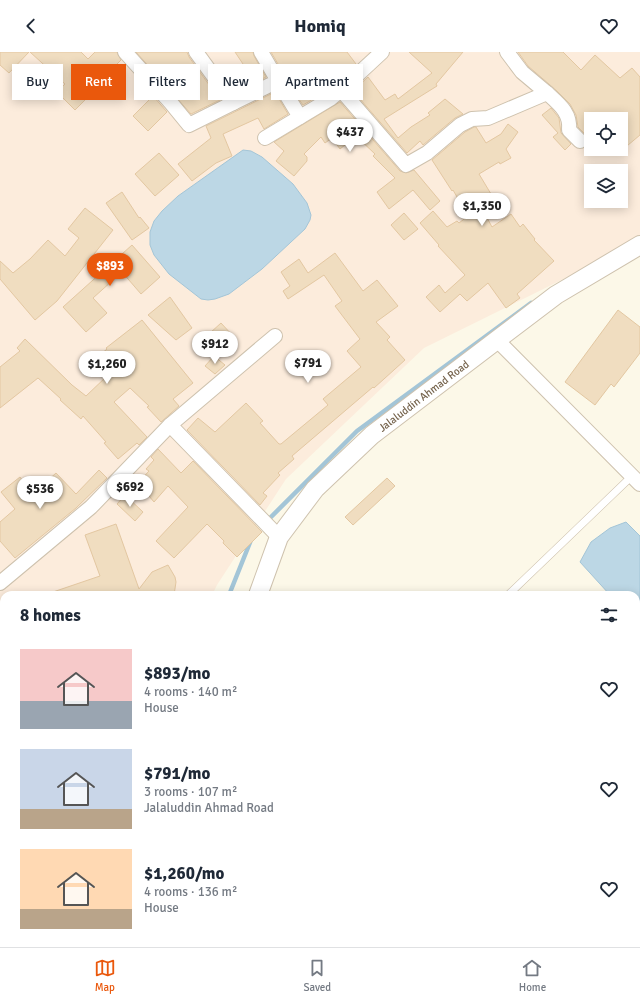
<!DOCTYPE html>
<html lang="en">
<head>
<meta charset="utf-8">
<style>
  :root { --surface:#fff; --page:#f2f2f3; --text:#1f2937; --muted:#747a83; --line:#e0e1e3; --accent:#ea580c }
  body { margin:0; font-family:Signika,sans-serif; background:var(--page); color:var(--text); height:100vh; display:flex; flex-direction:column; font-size:15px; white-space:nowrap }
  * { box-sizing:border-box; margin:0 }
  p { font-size:13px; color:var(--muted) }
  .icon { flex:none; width:22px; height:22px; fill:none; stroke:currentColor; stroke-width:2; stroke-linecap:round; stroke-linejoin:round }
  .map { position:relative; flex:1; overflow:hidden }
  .sheet { position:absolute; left:0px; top:539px; width:640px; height:356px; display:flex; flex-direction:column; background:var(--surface); border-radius:12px 12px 0 0; box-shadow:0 2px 10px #0003 }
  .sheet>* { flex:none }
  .hud { position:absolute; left:12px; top:12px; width:400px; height:36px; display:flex; gap:8px }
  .tools { position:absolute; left:584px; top:60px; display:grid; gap:8px }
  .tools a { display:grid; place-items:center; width:44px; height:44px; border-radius:0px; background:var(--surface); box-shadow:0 2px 10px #0003; font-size:20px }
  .price { position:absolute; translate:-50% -34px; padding:0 9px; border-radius:14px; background:#fff; color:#222; font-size:13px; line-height:26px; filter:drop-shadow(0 1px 2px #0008) }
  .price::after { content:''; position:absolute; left:50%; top:24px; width:12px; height:9px; margin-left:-6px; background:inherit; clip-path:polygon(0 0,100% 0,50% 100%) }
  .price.selected { background:var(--accent); color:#fff }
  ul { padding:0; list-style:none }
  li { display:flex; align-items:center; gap:12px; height:100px; padding:0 20px }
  li span { display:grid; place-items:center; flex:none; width:112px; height:80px; border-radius:0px; color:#555 }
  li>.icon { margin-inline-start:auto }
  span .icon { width:48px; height:48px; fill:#fffc; stroke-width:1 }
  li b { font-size:17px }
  h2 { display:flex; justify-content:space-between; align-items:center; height:48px; padding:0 20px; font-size:17px }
  .chip { padding:0 14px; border-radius:0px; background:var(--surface); box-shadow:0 2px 10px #0003; font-size:14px; line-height:36px }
  .chip.selected { background:var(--accent); color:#fff }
  header { display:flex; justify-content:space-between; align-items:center; height:52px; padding:0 20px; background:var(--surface); font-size:18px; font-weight:700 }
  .tabs { display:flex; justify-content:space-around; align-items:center; height:56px; border-top:1px solid var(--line); background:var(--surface); font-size:11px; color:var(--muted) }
  .tabs a { display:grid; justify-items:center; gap:2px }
  .tabs .selected { color:var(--accent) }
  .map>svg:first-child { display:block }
</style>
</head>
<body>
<header><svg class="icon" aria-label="back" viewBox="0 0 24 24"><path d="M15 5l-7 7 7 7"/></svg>Homiq<svg class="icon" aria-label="heart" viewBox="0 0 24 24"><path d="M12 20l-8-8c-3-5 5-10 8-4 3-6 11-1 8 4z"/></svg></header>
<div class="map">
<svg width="640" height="895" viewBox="0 0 640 895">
  <rect width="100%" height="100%" fill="#fcf8e8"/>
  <path fill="#f3ebd6" d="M50,891H127L130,895H47Z"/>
  <path fill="#fcecdc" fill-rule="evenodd" d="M0,0H640V189L424,296L286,427L217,533L212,543H4V875L0,881ZM591,67H621V97H591ZM591,119H621V149H591Z"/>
  <g fill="#bcd7e5" stroke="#a3c5d7">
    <path d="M243,98L251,99L262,105L293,132L307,151L311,163L310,168L305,177L262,217L229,242L215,247L208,248L201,247L169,222L154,203L150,193V180L154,169L162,159L178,144Z"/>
    <path d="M626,470L640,484V557L636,560V543H610L580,510L591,490L610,476Z"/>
  </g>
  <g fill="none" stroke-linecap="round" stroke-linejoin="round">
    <g stroke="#a3c5d7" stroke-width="4.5">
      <path d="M266,470L357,379L531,251"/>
      <path d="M229,543L251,488"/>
      <path d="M8,895L11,891"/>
    </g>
  </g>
  <g fill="#f0ddc0" stroke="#e3c7a1">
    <path d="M0,0H29L9,21L0,13Z"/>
    <path d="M30,0H81L88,7L95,0H117L121,8L95,34L97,36L75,58L57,40L65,32Z"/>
    <path d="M136,0H187L189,5L220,48L191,62Z"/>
    <path d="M235,0H253L254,4L266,25L236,40L228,30L247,18Z"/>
    <path d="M271,0H347L356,12L325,40L303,53L298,46L317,32L303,13L285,24Z"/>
    <path d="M409,0H463L436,32L437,34L384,67L398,86L411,75L430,63L428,61L445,47L463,62L455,66L423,93L420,89L407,101L353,39L368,25L385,48L395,42L398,47L432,21Z"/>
    <path d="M518,0H563L581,18L595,3L620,26L632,16L640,25V83L621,99V67H591V77L586,83L578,75L576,63L570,52L557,39L528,14Z"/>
    <path d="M275,40L288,62L264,77L258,66L223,82L232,104L216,111L192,129L178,112L211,86L206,74Z"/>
    <path d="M153,44L167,60L148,79L133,64Z"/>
    <path d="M340,50L400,119L406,121L414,118L440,149L430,158L413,138L389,157L377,140L395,126L373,104L375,102L356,84L340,97L332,86L325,91L321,85L304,102L307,105V109L294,124L276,109L284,99L274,90Z"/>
    <path d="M551,56L559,66L561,81L571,92L565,98L553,85L558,81L542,63Z"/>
    <path d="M508,72L518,80L506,97L511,106L500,112L499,110L479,122L491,142L478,149L492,175L511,162L520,175L523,172L535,187L534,188L554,209L517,242L520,246L506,256L488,231L467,249L460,242L440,260L426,245L439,233L445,241L465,223L438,194L439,193L420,171L433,159L447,175L457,169L459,171L468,164L453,138L452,139L432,108L465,80L474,75H476L486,91L501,82Z"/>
    <path d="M159,101L179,123L155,144L135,122Z"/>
    <path d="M122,140L139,166L140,165L149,176L132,188L106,151Z"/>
    <path d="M85,156L113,178L57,249L35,268L0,227V209L13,221L30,207L48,188L65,204L79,186L68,177Z"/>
    <path d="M404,161L418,177L404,188L391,173Z"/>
    <path d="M132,193L160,225L141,242L122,220L93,246L107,261L86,280L63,255Z"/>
    <path d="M335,201L363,239L377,228L398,254L376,270L390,285L387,288L405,308L374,336L373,335L292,404L294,407L278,421L280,423L263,441L267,444L260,453L187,378L198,366L215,380L246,351L263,369L260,371L279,392H281L328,353L323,347L361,315L347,299L360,287L335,254L342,249L324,223L288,247L283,239L290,234L281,220L299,207L308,221Z"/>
    <path d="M170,245L192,276L176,288L148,263Z"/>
    <path d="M618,258L640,275V301L614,335L611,332L595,353L565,330Z"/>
    <path d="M142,268L193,331L173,347L179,354L161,370L147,355L149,354L130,336L114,350L147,385L139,393L137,391L118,407L104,391L106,390L83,364L81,367L60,348L61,347L38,326L0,356V315L20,299L17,296L25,287L72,333L86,344L107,324L94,308L107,297L106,296Z"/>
    <path d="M221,271L233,284L216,301L207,294L214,285L210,281Z"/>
    <path d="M214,304L225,313L215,322L205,314Z"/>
    <path d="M158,397L181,421L193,409L262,480L237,505L223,491L224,489L207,472L174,506L156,489L188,455L168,434L154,450L138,431L149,419L146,417L154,408L151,405Z"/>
    <path d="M99,418L107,426L76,456L15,506L0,489V470L15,457L1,440L20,425L33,442L56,421L76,442Z"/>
    <path d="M387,426L395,434L353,473L345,465Z"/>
    <path d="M125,443L143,460L135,469L117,452Z"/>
    <path d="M116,472L139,537L152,520L168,513L175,525L176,530L174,543H51L50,541L100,524L85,483Z"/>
  </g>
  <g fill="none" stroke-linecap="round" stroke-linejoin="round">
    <g stroke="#cec2ae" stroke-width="8">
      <g id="service">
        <path d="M508,543L632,424"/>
        <path d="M0,742L4,746"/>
        <path d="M235,891L238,895"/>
        <path d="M381,891L383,895"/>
        <path d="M326,895L331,891"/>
      </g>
    </g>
    <g stroke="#cec2ae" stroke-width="16">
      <g id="minor">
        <path d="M125,0L171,51L189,73L233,51L196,0"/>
        <path d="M278,29L300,65L330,47L341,38L382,0"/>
        <path d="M341,38L406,113L427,101L460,73L472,67L488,66L547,41L522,20L507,0"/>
        <path d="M547,41C559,52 571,61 569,78L580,89"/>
        <path d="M233,51L278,29L261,0"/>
        <path d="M265,86L300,65"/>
        <path d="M497,288L640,432"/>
        <path d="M170,373L279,485"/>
        <path d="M0,531L91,455L170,373L275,284"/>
        <path d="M131,891L134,895"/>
        <path d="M522,891L525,895"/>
      </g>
    </g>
    <g stroke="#cec2ae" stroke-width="20">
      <g id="tertiary">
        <path id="s1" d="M258,543L279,485L315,437L372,383L556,243L640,193"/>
        <path d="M34,895L37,891"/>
      </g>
    </g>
    <use href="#service" stroke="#fff" stroke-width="7"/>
    <use href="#minor" stroke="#fff" stroke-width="14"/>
    <use href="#tertiary" stroke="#fff" stroke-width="18"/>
  </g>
  <g text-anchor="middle" stroke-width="3" stroke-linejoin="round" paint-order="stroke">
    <g font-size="11" fill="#75634c" stroke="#fefbee">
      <text dy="4" stroke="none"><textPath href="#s1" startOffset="265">Jalaluddin Ahmad Road</textPath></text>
    </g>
  </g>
</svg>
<div class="tools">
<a><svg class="icon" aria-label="locate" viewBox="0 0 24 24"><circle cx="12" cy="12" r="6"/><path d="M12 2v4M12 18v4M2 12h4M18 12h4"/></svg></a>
<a><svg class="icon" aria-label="layers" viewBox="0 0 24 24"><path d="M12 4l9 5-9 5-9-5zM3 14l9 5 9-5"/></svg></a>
</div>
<b class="price" style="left:350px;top:101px">$437</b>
<b class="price" style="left:482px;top:175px">$1,350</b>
<b class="price selected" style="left:110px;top:235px">$893</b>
<b class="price" style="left:215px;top:313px">$912</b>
<b class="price" style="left:308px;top:332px">$791</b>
<b class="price" style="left:107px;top:333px">$1,260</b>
<b class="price" style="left:130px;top:456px">$692</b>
<b class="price" style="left:40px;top:458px">$536</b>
<div class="hud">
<a class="chip">Buy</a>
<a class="chip selected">Rent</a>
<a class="chip">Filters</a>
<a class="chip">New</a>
<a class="chip">Apartment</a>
</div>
<section class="sheet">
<h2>8 homes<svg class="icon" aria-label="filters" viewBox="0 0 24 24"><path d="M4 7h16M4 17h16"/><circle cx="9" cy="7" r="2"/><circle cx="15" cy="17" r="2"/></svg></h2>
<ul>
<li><span style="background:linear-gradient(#f6c9c9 65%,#9aa5b1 0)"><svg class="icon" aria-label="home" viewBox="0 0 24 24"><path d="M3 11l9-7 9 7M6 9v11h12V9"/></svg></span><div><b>$893/mo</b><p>4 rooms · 140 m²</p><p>House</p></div><svg class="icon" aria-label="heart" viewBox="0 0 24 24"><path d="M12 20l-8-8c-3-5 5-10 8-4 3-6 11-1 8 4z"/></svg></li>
<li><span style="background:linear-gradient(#c9d6e8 75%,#b9a48a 0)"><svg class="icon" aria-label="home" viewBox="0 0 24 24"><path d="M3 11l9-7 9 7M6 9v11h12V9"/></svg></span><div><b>$791/mo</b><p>3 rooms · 107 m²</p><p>Jalaluddin Ahmad Road</p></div><svg class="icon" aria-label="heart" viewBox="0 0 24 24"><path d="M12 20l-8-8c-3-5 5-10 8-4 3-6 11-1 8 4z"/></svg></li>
<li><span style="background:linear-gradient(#ffd9b3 75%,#b9a48a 0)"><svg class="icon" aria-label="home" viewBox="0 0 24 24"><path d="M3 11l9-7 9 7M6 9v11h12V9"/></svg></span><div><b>$1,260/mo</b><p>4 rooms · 136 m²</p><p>House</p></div><svg class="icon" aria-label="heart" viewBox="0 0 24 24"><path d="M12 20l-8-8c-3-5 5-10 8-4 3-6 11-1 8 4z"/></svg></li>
</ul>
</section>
</div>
<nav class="tabs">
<a class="selected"><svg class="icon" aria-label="map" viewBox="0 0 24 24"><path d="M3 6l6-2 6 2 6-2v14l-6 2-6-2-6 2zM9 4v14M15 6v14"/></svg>Map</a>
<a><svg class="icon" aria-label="saved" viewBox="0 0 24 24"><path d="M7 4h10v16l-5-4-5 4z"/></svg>Saved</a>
<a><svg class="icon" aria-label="home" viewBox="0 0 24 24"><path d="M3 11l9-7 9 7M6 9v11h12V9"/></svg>Home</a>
</nav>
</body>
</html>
